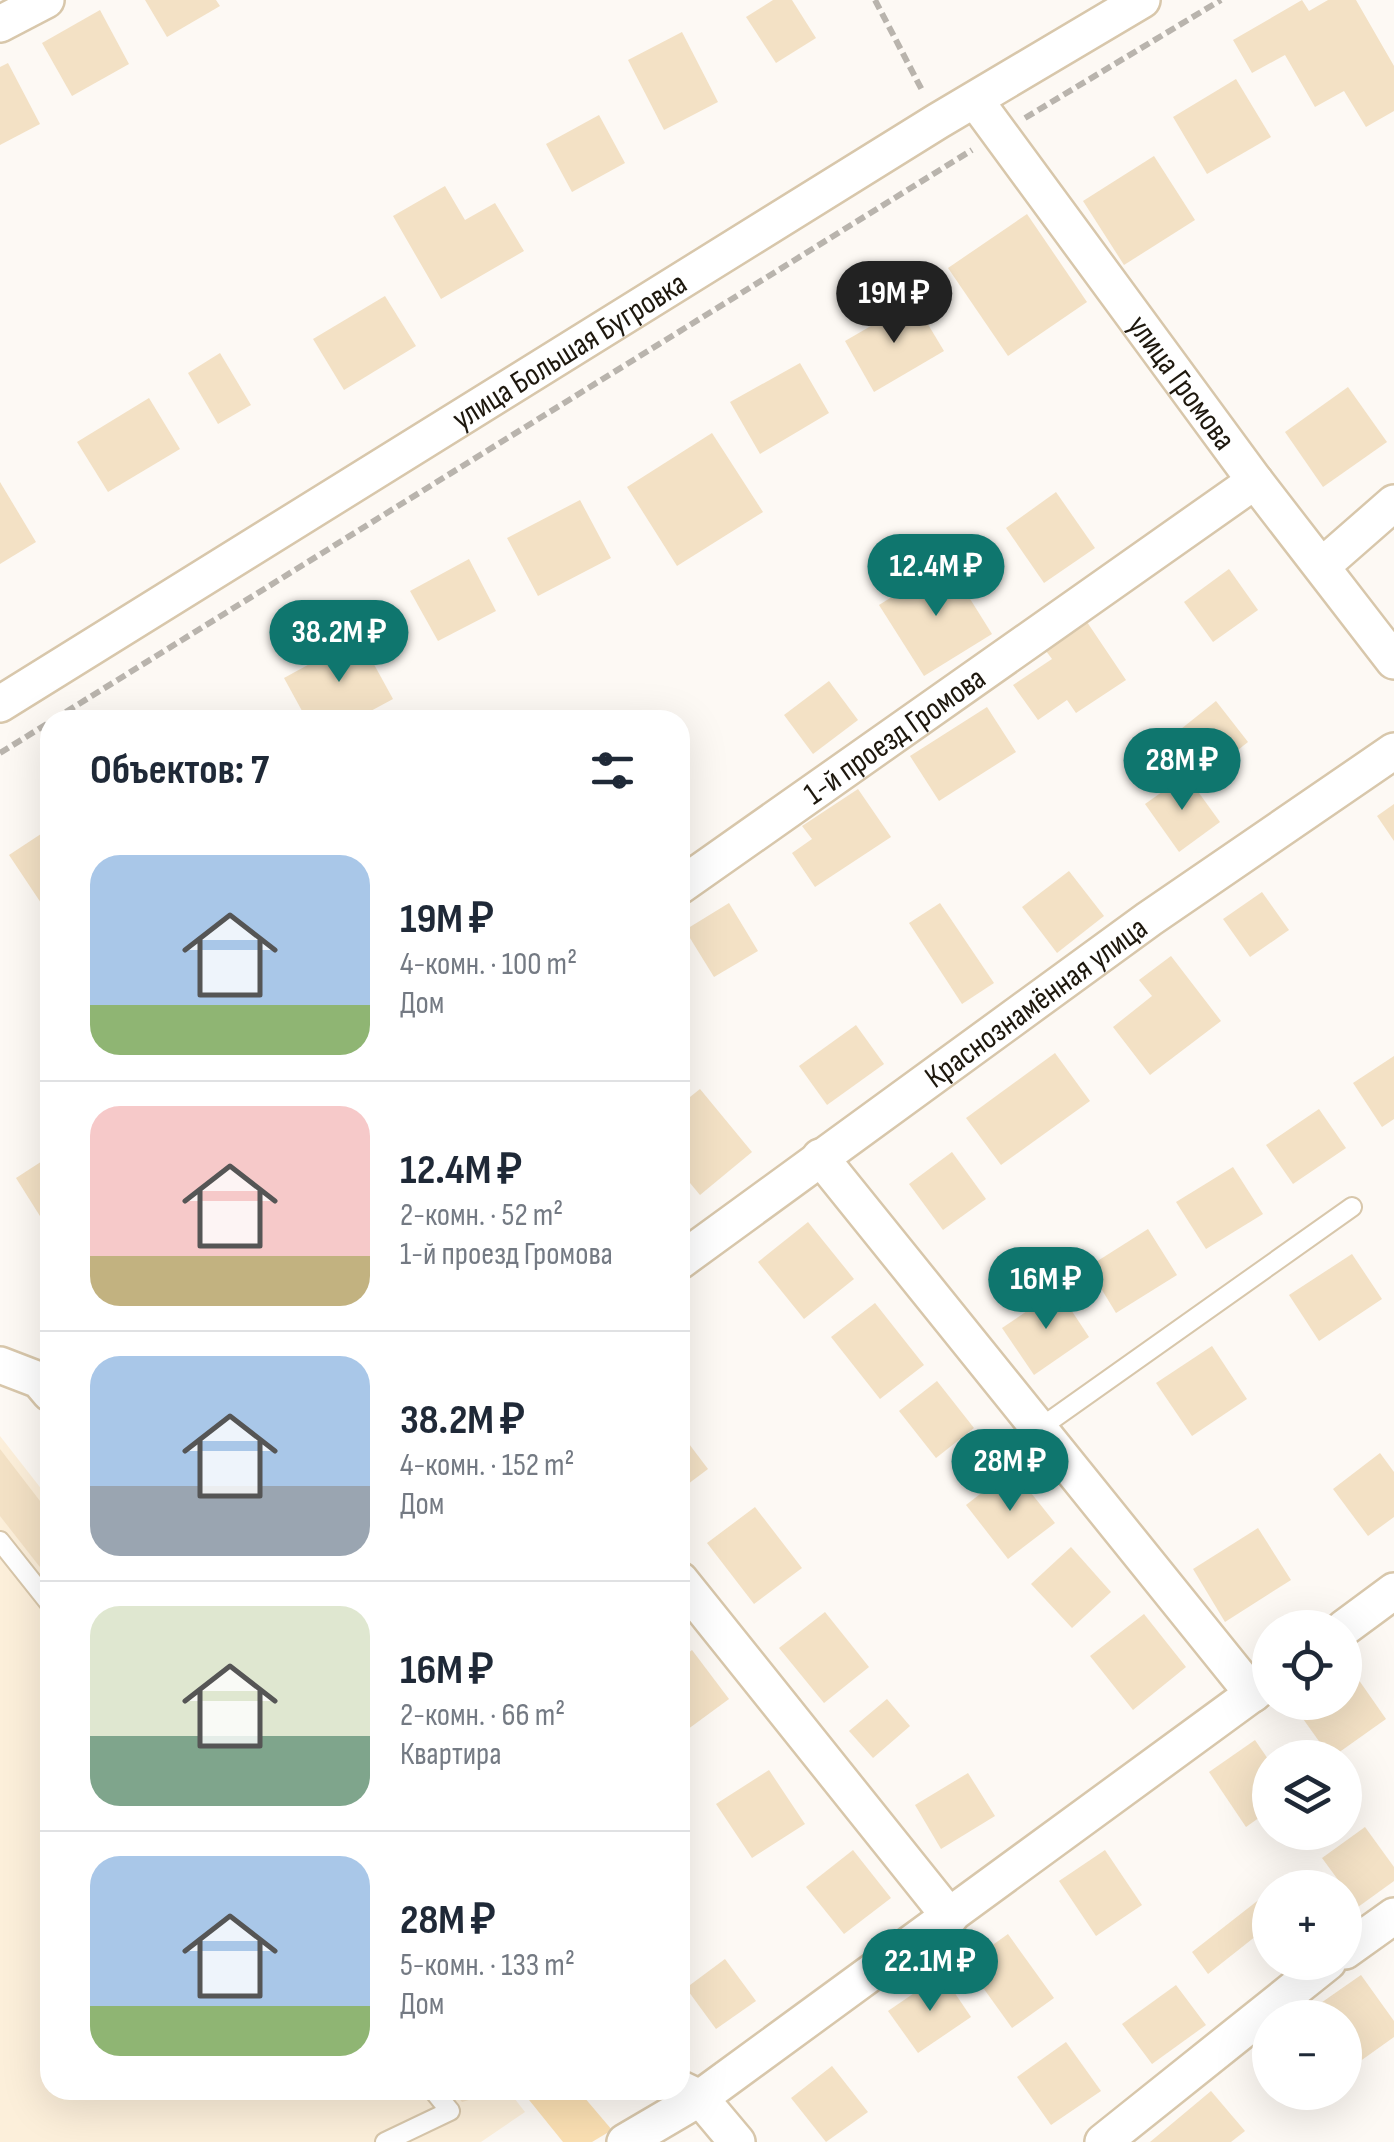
<!DOCTYPE html>
<html lang="ru">
<head>
<meta charset="utf-8">
<style>
  :root { --surface:#fff; --page:#f6f6f7; --text:#1f2937; --muted:#747a83; --line:#e0e1e3; --accent:#0f766e }
  body { margin:0; font-family:"Sofia Sans Condensed",sans-serif; background:var(--page); color:var(--text); height:100vh; display:flex; flex-direction:column; font-size:38px; white-space:nowrap }
  * { box-sizing:border-box; margin:0 }
  p { font-size:32px; color:var(--muted) }
  .icon { flex:none; width:55px; height:55px; fill:none; stroke:currentColor; stroke-width:2; stroke-linecap:round; stroke-linejoin:round }
  .map { position:relative; flex:1; overflow:hidden }
  .panel { position:absolute; left:40px; top:710px; width:650px; height:1390px; display:flex; flex-direction:column; background:var(--surface); border-radius:30px; box-shadow:0 10px 40px #0002 }
  .panel>* { flex:none }
  .buttons { position:absolute; left:1252px; top:1610px; display:grid; gap:20px }
  .buttons a { display:grid; place-items:center; width:110px; height:110px; border-radius:50%; background:var(--surface); box-shadow:0 10px 40px #0002; font-size:50px }
  .price { position:absolute; translate:-50% -85px; padding:0 22px; border-radius:35px; background:var(--accent); color:#fff; font-size:32px; line-height:65px; filter:drop-shadow(0 2px 5px #0008) }
  .price::after { content:''; position:absolute; left:50%; top:60px; width:30px; height:22px; margin-left:-15px; background:inherit; clip-path:polygon(0 0,100% 0,50% 100%) }
  .price.current { background:#222; color:#fff }
  ul { padding:0; list-style:none }
  li { display:flex; align-items:center; gap:30px; height:250px; padding:0 50px }
  li+li { border-top:2px solid var(--line) }
  li span { display:grid; place-items:center; flex:none; width:280px; height:200px; border-radius:30px; color:#555 }
  li>.icon { margin-inline-start:auto }
  span .icon { width:120px; height:120px; fill:#fffc; stroke-width:1 }
  li b { font-size:42px }
  h2 { display:flex; justify-content:space-between; align-items:center; height:120px; padding:0 50px; font-size:42px }
  .map>svg:first-child { display:block }
</style>
</head>
<body>
<div class="map">
<svg width="1394" height="2142" viewBox="0 0 1394 2142">
  <rect width="100%" height="100%" fill="#fdf9f4"/>
  <path fill="#fcefda" d="M0,1436L50,1500V2090H508L525,2112L481,2142H0Z"/>
  <path fill="#fadfb2" d="M521,2090H578L612,2130L592,2142H563Z"/>
  <g fill="#f3e1c5">
    <path d="M145,0H216L220,6L167,37Z"/>
    <path d="M773,0H792L816,38L776,63L746,17Z"/>
    <path d="M1302,0L1309,11L1328,0H1356L1394,66V111L1366,127L1344,91L1315,107L1285,55L1252,73L1233,40Z"/>
    <path d="M100,10L129,64L72,96L42,43Z"/>
    <path d="M682,32L718,102L664,130L628,60Z"/>
    <path d="M8,63L40,124L0,145V67Z"/>
    <path d="M1236,79L1271,137L1207,174L1173,117Z"/>
    <path d="M599,115L625,163L572,192L546,144Z"/>
    <path d="M1154,156L1195,220L1124,265L1083,201Z"/>
    <path d="M445,186L465,220L495,203L524,251L441,299L393,216Z"/>
    <path d="M1027,214L1087,302L1008,356L948,268Z"/>
    <path d="M385,296L416,346L344,390L313,339Z"/>
    <path d="M914,301L944,351L874,392L845,341Z"/>
    <path d="M220,353L251,405L218,424L188,373Z"/>
    <path d="M800,363L829,413L760,454L730,402Z"/>
    <path d="M1348,387L1387,442L1323,487L1285,432Z"/>
    <path d="M149,398L180,449L108,492L77,442Z"/>
    <path d="M712,433L763,512L677,566L627,487Z"/>
    <path d="M0,482L36,542L0,564Z"/>
    <path d="M1056,492L1095,548L1044,583L1006,528Z"/>
    <path d="M580,500L611,558L538,596L507,538Z"/>
    <path d="M469,559L496,611L438,641L410,591Z"/>
    <path d="M947,562L992,634L924,676L879,605Z"/>
    <path d="M1229,569L1258,610L1213,642L1184,602Z"/>
    <path d="M1087,622L1126,680L1076,713L1067,700L1038,720L1013,685L1052,659L1046,651Z"/>
    <path d="M359,637L393,699L354,720H307L284,678Z"/>
    <path d="M829,681L858,720L813,754L784,715Z"/>
    <path d="M1216,701L1248,742L1209,773L1176,733Z"/>
    <path d="M987,707L1016,752L939,801L910,756Z"/>
    <path d="M1186,775L1220,822L1179,852L1145,804Z"/>
    <path d="M858,789L891,837L815,887L792,853L812,839L802,826Z"/>
    <path d="M1394,804V841L1377,816Z"/>
    <path d="M50,828V906L45,909L9,855Z"/>
    <path d="M1069,871L1104,916L1057,953L1022,907Z"/>
    <path d="M1262,892L1289,930L1250,957L1223,919Z"/>
    <path d="M729,903L758,951L714,977L685,930Z"/>
    <path d="M940,903L994,983L962,1004L909,923Z"/>
    <path d="M1171,956L1221,1021L1150,1075L1113,1027L1152,996L1139,980Z"/>
    <path d="M856,1025L884,1064L827,1105L799,1066Z"/>
    <path d="M1055,1053L1090,1101L1001,1165L966,1118Z"/>
    <path d="M1394,1056V1119L1382,1127L1353,1083Z"/>
    <path d="M700,1089L752,1152L700,1195L680,1171V1105Z"/>
    <path d="M1319,1109L1346,1148L1293,1184L1266,1145Z"/>
    <path d="M952,1152L986,1199L943,1230L909,1184Z"/>
    <path d="M50,1156V1232L16,1178Z"/>
    <path d="M1233,1167L1263,1214L1206,1249L1176,1202Z"/>
    <path d="M808,1222L854,1279L804,1319L758,1262Z"/>
    <path d="M1148,1229L1177,1275L1116,1313L1088,1267Z"/>
    <path d="M1352,1254L1382,1299L1319,1341L1289,1295Z"/>
    <path d="M1058,1290L1089,1337L1034,1375L1002,1328Z"/>
    <path d="M875,1303L924,1365L880,1399L831,1337Z"/>
    <path d="M1212,1346L1247,1399L1192,1436L1156,1383Z"/>
    <path d="M937,1381L974,1428L936,1458L899,1411Z"/>
    <path d="M680,1432L708,1469L680,1490Z"/>
    <path d="M0,1449L50,1514V1580L0,1516Z"/>
    <path d="M1380,1453L1394,1472V1517L1368,1536L1333,1489Z"/>
    <path d="M1012,1469L1055,1523L1008,1559L966,1505Z"/>
    <path d="M755,1507L802,1568L754,1604L707,1543Z"/>
    <path d="M1258,1528L1291,1580L1225,1622L1193,1569Z"/>
    <path d="M1071,1547L1111,1592L1072,1628L1031,1584Z"/>
    <path d="M825,1612L869,1667L824,1703L779,1648Z"/>
    <path d="M1144,1614L1186,1667L1133,1710L1090,1656Z"/>
    <path d="M692,1650L729,1699L680,1735V1659Z"/>
    <path d="M1356,1676L1386,1719L1331,1758L1301,1716L1319,1702H1345V1684Z"/>
    <path d="M887,1699L910,1726L873,1758L849,1731Z"/>
    <path d="M1255,1740L1270,1762V1810L1246,1827L1209,1772Z"/>
    <path d="M769,1770L805,1824L752,1858L716,1804Z"/>
    <path d="M968,1773L995,1816L941,1849L915,1805Z"/>
    <path d="M1365,1827L1394,1867V1881L1358,1907L1322,1858Z"/>
    <path d="M853,1850L891,1898L844,1934L806,1887Z"/>
    <path d="M1105,1850L1142,1905L1096,1936L1059,1881Z"/>
    <path d="M1270,1891V1954L1256,1936L1208,1974L1192,1952Z"/>
    <path d="M1008,1934L1054,1998L1012,2028L966,1964Z"/>
    <path d="M725,1959L756,2001L716,2029L686,1988Z"/>
    <path d="M942,1974L971,2017L918,2053L888,2011Z"/>
    <path d="M1361,1975L1394,2021V2037L1359,2062L1345,2043V2018H1327L1318,2005Z"/>
    <path d="M1176,1985L1206,2025L1152,2064L1122,2024Z"/>
    <path d="M1066,2042L1101,2091L1051,2125L1017,2077Z"/>
    <path d="M832,2066L868,2112L826,2142L791,2098Z"/>
    <path d="M453,2090H499V2091L462,2102Z"/>
    <path d="M1211,2091L1245,2131L1231,2142H1150Z"/>
  </g>
  <g fill="none" stroke-linecap="round" stroke-linejoin="round">
    <g stroke="#d8c7ab" stroke-width="22">
      <g id="lane">
        <path d="M1040,1428L1352,1207"/>
        <path d="M0,1541L50,1604"/>
        <path d="M385,2142L450,2111L433,2090"/>
      </g>
    </g>
    <g stroke="#d8c7ab" stroke-width="40">
      <g id="street">
        <path d="M0,24L46,0"/>
        <path id="s1" d="M975,100L1255,481L1394,661"/>
        <path d="M1322,566L1394,503"/>
        <path id="s2" d="M0,704L938,121L1142,0"/>
        <path id="s3" d="M680,886L1255,481"/>
        <path d="M820,1157L1253,1694"/>
        <path id="s4" d="M680,1261L1149,919L1394,751"/>
        <path d="M0,1365L39,1380L50,1393"/>
        <path d="M680,1580L950,1917"/>
        <path d="M1344,1628L1394,1591"/>
        <path d="M1345,1951L1394,1916"/>
        <path d="M681,2089L700,2098L737,2142"/>
        <path d="M625,2142L700,2098L1270,1681"/>
        <path d="M1103,2142L1328,1962"/>
      </g>
    </g>
    <g stroke="#b9b4ad" stroke-width="6" stroke-dasharray="10 5" stroke-linecap="butt">
      <path d="M875,0L923,92"/>
      <path d="M1025,118L1221,0"/>
      <path d="M53,720L972,150"/>
      <path d="M0,753L50,722"/>
    </g>
    <use href="#lane" stroke="#fff" stroke-width="18"/>
    <use href="#street" stroke="#fff" stroke-width="35"/>
  </g>
  <g text-anchor="middle" stroke-width="10" stroke-linejoin="round" paint-order="stroke">
    <g font-size="32" fill="#1e180e" stroke="#fdf9f4">
      <text dy="11" stroke="none"><textPath href="#s2" startOffset="670">улица Большая Бугровка</textPath></text>
      <text dy="11" stroke="none"><textPath href="#s1" startOffset="350">улица Громова</textPath></text>
      <text dy="11" stroke="none"><textPath href="#s3" startOffset="262">1-й проезд Громова</textPath></text>
      <text dy="11" stroke="none"><textPath href="#s4" startOffset="440">Краснознамённая улица</textPath></text>
    </g>
  </g>
</svg>
<div class="buttons">
<a><svg class="icon" aria-label="locate" viewBox="0 0 24 24"><circle cx="12" cy="12" r="6"/><path d="M12 2v4M12 18v4M2 12h4M18 12h4"/></svg></a>
<a><svg class="icon" aria-label="layers" viewBox="0 0 24 24"><path d="M12 4l9 5-9 5-9-5zM3 14l9 5 9-5"/></svg></a>
<a>+</a>
<a>−</a>
</div>
<b class="price current" style="left:894px;top:346px">19M ₽</b>
<b class="price" style="left:936px;top:619px">12.4M ₽</b>
<b class="price" style="left:339px;top:685px">38.2M ₽</b>
<b class="price" style="left:1182px;top:813px">28M ₽</b>
<b class="price" style="left:1046px;top:1332px">16M ₽</b>
<b class="price" style="left:1010px;top:1514px">28M ₽</b>
<b class="price" style="left:930px;top:2014px">22.1M ₽</b>
<section class="panel">
<h2>Объектов: 7<svg class="icon" aria-label="filters" viewBox="0 0 24 24"><path d="M4 7h16M4 17h16"/><circle cx="9" cy="7" r="2"/><circle cx="15" cy="17" r="2"/></svg></h2>
<ul>
<li><span style="background:linear-gradient(#a9c7e8 75%,#8fb573 0)"><svg class="icon" aria-label="home" viewBox="0 0 24 24"><path d="M3 11l9-7 9 7M6 9v11h12V9"/></svg></span><div><b>19M ₽</b><p>4-комн. · 100 m²</p><p>Дом</p></div></li>
<li><span style="background:linear-gradient(#f6c9c9 75%,#c2b280 0)"><svg class="icon" aria-label="home" viewBox="0 0 24 24"><path d="M3 11l9-7 9 7M6 9v11h12V9"/></svg></span><div><b>12.4M ₽</b><p>2-комн. · 52 m²</p><p>1-й проезд Громова</p></div></li>
<li><span style="background:linear-gradient(#a9c7e8 65%,#9aa5b1 0)"><svg class="icon" aria-label="home" viewBox="0 0 24 24"><path d="M3 11l9-7 9 7M6 9v11h12V9"/></svg></span><div><b>38.2M ₽</b><p>4-комн. · 152 m²</p><p>Дом</p></div></li>
<li><span style="background:linear-gradient(#dfe7d0 65%,#7fa58c 0)"><svg class="icon" aria-label="home" viewBox="0 0 24 24"><path d="M3 11l9-7 9 7M6 9v11h12V9"/></svg></span><div><b>16M ₽</b><p>2-комн. · 66 m²</p><p>Квартира</p></div></li>
<li><span style="background:linear-gradient(#a9c7e8 75%,#8fb573 0)"><svg class="icon" aria-label="home" viewBox="0 0 24 24"><path d="M3 11l9-7 9 7M6 9v11h12V9"/></svg></span><div><b>28M ₽</b><p>5-комн. · 133 m²</p><p>Дом</p></div></li>
</ul>
</section>
</div>
</body>
</html>
